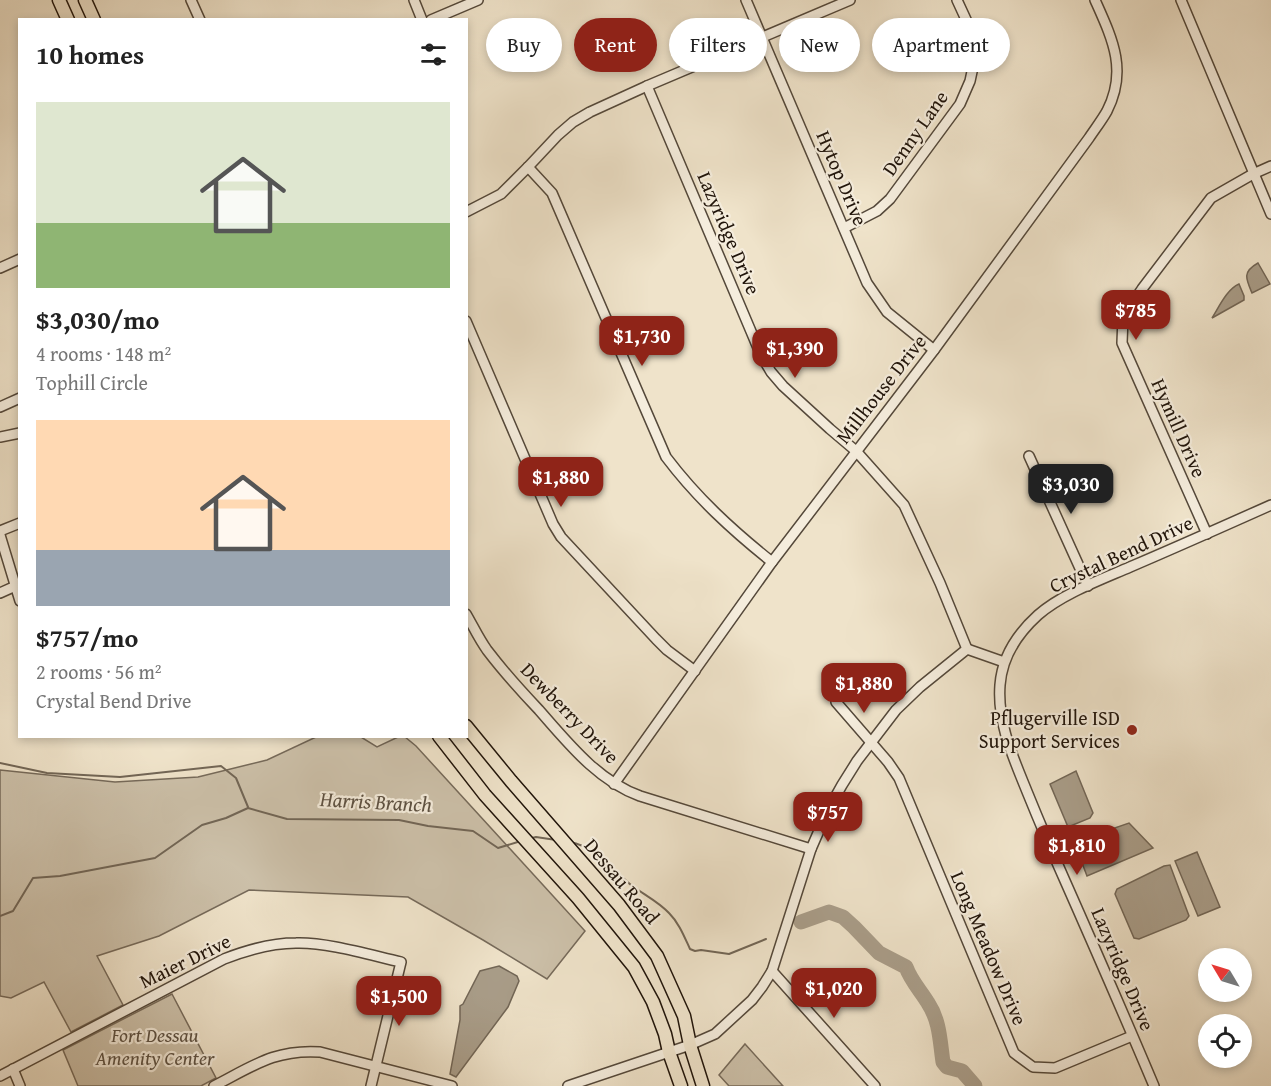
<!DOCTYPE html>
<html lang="en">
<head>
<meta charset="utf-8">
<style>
  :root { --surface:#fff; --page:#f2f2f2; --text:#222; --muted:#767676; --accent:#8f2418 }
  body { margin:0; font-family:"Gentium Book Plus",serif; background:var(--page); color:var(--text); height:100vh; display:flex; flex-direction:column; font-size:22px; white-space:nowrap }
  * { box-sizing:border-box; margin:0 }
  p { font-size:20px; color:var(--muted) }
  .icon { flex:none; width:33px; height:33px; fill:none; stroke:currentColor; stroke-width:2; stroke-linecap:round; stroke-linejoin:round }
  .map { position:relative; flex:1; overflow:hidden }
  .panel { position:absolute; left:18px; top:18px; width:450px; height:720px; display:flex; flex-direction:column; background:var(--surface); border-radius:0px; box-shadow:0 3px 9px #0003 }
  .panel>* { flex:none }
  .top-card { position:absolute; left:486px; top:18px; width:570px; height:54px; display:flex; gap:12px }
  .needle { width:39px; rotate:308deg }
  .fabs { position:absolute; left:1198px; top:948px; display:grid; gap:12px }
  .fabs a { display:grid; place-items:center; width:54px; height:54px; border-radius:50%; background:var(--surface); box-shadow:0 3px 9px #0003; font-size:30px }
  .price { position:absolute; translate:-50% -51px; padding:0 14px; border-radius:12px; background:var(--accent); color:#fff; font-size:20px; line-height:39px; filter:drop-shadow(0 2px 3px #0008) }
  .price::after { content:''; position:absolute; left:50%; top:36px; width:18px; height:14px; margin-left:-9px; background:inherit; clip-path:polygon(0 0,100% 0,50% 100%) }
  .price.current { background:#222; color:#fff }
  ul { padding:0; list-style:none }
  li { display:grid; align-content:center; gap:12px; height:318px; padding:0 18px }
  li span { display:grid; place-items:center; height:186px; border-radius:0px; color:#555 }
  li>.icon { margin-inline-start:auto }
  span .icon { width:108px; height:108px; fill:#fffc; stroke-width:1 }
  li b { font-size:26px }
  h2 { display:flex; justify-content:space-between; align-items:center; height:72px; padding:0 18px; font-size:26px }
  .chip { padding:0 21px; border-radius:27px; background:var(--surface); box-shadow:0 3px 9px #0003; font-size:21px; line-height:54px }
  .chip.current { background:var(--accent); color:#fff }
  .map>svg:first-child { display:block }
</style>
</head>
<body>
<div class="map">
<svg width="1271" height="1086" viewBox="0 0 1271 1086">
  <rect width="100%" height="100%" fill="#efe3ca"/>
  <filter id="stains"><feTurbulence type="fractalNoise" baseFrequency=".00333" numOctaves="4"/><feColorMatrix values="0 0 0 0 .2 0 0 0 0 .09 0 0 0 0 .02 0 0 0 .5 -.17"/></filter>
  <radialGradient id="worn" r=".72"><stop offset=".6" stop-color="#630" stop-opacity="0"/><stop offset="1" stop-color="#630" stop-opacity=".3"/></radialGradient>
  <g fill="#ccc0a9" stroke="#766a5a" stroke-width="1.5">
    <path d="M316,737H361L377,747L398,737H405L416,746L585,931L547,979L483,940L408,897L249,890L159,936L97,956L123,1005L71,1032L44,982L11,998L0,996V770L115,782L198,777L267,760Z"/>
    <path d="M172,994L216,1078L201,1086H78L63,1050Z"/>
    <path d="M745,1044L783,1086H729L719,1075Z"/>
  </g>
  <g fill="#a99d89" stroke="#726656" stroke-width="1.5">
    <path d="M1258,263L1270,284L1252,293C1246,279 1242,272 1258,263Z"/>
    <path d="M1239,284L1244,296V300L1212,318C1219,307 1227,289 1239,284Z"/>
    <path d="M1076,771L1093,813L1090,818L1068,827L1050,784Z"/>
    <path d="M1129,823L1153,848L1087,876L1074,842Z"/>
    <path d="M1197,852L1220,907L1198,916L1175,861Z"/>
    <path d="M1170,865L1189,916L1186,920L1139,939L1134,938L1115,894L1117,889L1164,866Z"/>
    <path d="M499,966L517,976L519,981L508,1007L456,1077L450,1074L460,1020V1006L463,1004L480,971Z"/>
  </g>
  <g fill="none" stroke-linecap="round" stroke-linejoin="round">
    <g stroke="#726656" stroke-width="2">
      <path d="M0,763L47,773L120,777L221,766L236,778L248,807"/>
      <path d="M532,838L536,837L556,840"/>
      <path d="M570,842C594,846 613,870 631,885C643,894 659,902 669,913C679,923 684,936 690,949L695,951L701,950L729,954L766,939"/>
      <path d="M0,916L13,911L33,878L60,876L155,858L202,825L226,818L248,808L287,819L399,820L428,826L473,831L498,848L521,841"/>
    </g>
    <path stroke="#a99d89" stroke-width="15" d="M801,922L829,912L843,917L854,927L879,953L906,967C911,981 921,991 928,1003C940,1021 940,1042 943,1062L947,1067L962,1071L975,1086"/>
    <g stroke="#54483a" stroke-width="12">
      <g id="minor">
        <path d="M191,0L200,20"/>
        <path d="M414,0L422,20"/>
        <path d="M746,0L867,283L887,312L934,350"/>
        <path d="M1181,0L1271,214"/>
        <path d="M431,20L478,0"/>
        <path d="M647,86L761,355L771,372L783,386L830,429L856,451L904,505L940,583L967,649"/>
        <path d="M528,167L552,193L666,457C697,498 732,530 772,562"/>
        <path d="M466,212L501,194L528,167L558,135L573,122L590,112L647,86L850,0"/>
        <path d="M844,228L877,211L890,199L960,104L970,81L973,67V40L969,26L957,0"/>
        <path d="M0,268L20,259"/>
        <path d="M466,321L553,524L561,537L656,639L667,650L695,671"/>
        <path d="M0,407L20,398"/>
        <path d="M0,437L20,433"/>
        <path d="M1029,456L1088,586"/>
        <path d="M0,531L20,523"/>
        <path d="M1207,534L1122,343L1123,317L1142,289L1211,198L1253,174L1271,166"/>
        <path d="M0,535L20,601"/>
        <path d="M0,593L20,584"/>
        <path d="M466,614C473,626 479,639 487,650C503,671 521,691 539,710C568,743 598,781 640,796L811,849"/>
        <path d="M836,702L888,762L899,778L1014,1053L1033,1067L1055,1068L1132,1036"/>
        <path d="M614,784L772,562L934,350L1089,138C1095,129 1102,120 1107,111C1128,70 1112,38 1095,0"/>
        <path d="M772,971L875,1086"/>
        <path d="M13,1069L20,1086"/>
        <path d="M0,1076L224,959C247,950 271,943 296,943C327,942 370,955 401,962L371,1086"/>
        <path d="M214,1086C253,1066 275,1049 320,1052L452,1086"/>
        <path d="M568,1086L690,1045L715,1034L752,1000L762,987L772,971L811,849L828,810L842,785L857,761L896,710L920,687L967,649L1004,662"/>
        <path d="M1154,1086C1124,1015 1093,944 1062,874C1050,847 1039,821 1028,794C1014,759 997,724 1000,685C1002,658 1017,634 1038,615C1062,594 1100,580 1130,567C1177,547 1224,526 1271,505"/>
      </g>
    </g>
    <g stroke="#20140a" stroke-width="15">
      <g id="major">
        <path d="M59,0L68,20"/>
        <path d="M85,0L94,20"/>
        <path d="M466,726L511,781L619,905L657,956L684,1016L690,1045L703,1086"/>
        <path d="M439,736L485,795L578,898L634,967L653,1002L665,1034L669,1052L681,1086"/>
      </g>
    </g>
    <use href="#minor" stroke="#f5eddd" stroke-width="9"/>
    <use href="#major" stroke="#efe3ca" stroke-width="12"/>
  </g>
  <circle fill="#8f2418" stroke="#f5eddd" stroke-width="2" cx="1132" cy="730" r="6"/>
  <g text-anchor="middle" stroke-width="4.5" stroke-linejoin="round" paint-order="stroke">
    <g font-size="20" fill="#20140a" stroke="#f5eddd">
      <text transform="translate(915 133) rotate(-55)" y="7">Denny Lane</text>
      <text transform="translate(842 178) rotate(67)" y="7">Hytop Drive</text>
      <text transform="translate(729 233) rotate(67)" y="7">Lazyridge Drive</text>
      <text transform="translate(881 389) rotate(-52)" y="7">Millhouse Drive</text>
      <text transform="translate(1179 428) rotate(66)" y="7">Hymill Drive</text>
      <text transform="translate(1121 554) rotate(-25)" y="7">Crystal Bend Drive</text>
      <text transform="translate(570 713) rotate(46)" y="7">Dewberry Drive</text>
      <text transform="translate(622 881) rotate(50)" y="7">Dessau Road</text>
      <text transform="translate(989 948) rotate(67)" y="7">Long Meadow Drive</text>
      <text transform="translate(185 961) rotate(-26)" y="7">Maier Drive</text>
      <text transform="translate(1123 969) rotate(67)" y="7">Lazyridge Drive</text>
    </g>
    <g font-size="20" fill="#20140a" stroke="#f5eddd" text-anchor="end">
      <text x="1120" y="725">Pflugerville ISD<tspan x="1120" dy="23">Support Services</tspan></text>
    </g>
    <g font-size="20" font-style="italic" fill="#5c5042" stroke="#f5eddd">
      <text x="155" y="1042">Fort Dessau<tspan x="155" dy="23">Amenity Center</tspan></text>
    </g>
    <g font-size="21" font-style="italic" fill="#5e5243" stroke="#f5eddd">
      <text transform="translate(376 802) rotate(3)" y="7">Harris Branch</text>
    </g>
  </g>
  <rect width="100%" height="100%" filter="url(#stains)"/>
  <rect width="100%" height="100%" fill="url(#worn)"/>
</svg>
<div class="fabs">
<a><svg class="needle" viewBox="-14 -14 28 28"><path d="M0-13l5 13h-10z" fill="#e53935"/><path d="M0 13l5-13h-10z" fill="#767676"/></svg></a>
<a><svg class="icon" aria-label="locate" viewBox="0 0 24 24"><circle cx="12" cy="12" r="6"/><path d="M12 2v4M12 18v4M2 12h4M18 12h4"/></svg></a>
</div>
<b class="price" style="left:1136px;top:341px">$785</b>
<b class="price" style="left:642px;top:367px">$1,730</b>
<b class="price" style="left:795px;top:379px">$1,390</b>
<b class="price" style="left:561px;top:508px">$1,880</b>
<b class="price current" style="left:1071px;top:515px">$3,030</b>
<b class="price" style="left:864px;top:714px">$1,880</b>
<b class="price" style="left:828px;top:843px">$757</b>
<b class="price" style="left:1077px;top:876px">$1,810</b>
<b class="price" style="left:834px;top:1019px">$1,020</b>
<b class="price" style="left:399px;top:1027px">$1,500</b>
<div class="top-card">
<a class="chip">Buy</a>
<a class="chip current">Rent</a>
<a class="chip">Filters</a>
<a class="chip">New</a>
<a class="chip">Apartment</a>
</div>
<section class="panel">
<h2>10 homes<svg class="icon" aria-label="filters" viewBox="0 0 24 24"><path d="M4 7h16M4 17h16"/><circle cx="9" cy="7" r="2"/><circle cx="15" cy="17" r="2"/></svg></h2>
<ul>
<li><span style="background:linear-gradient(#dfe7d0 65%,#8fb573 0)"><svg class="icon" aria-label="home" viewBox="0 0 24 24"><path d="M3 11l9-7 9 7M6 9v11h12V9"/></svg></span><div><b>$3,030/mo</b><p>4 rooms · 148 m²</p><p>Tophill Circle</p></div></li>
<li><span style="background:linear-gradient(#ffd9b3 70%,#9aa5b1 0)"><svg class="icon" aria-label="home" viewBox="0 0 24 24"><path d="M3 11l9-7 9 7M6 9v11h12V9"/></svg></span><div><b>$757/mo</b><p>2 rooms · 56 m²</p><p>Crystal Bend Drive</p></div></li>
</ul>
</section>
</div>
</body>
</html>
